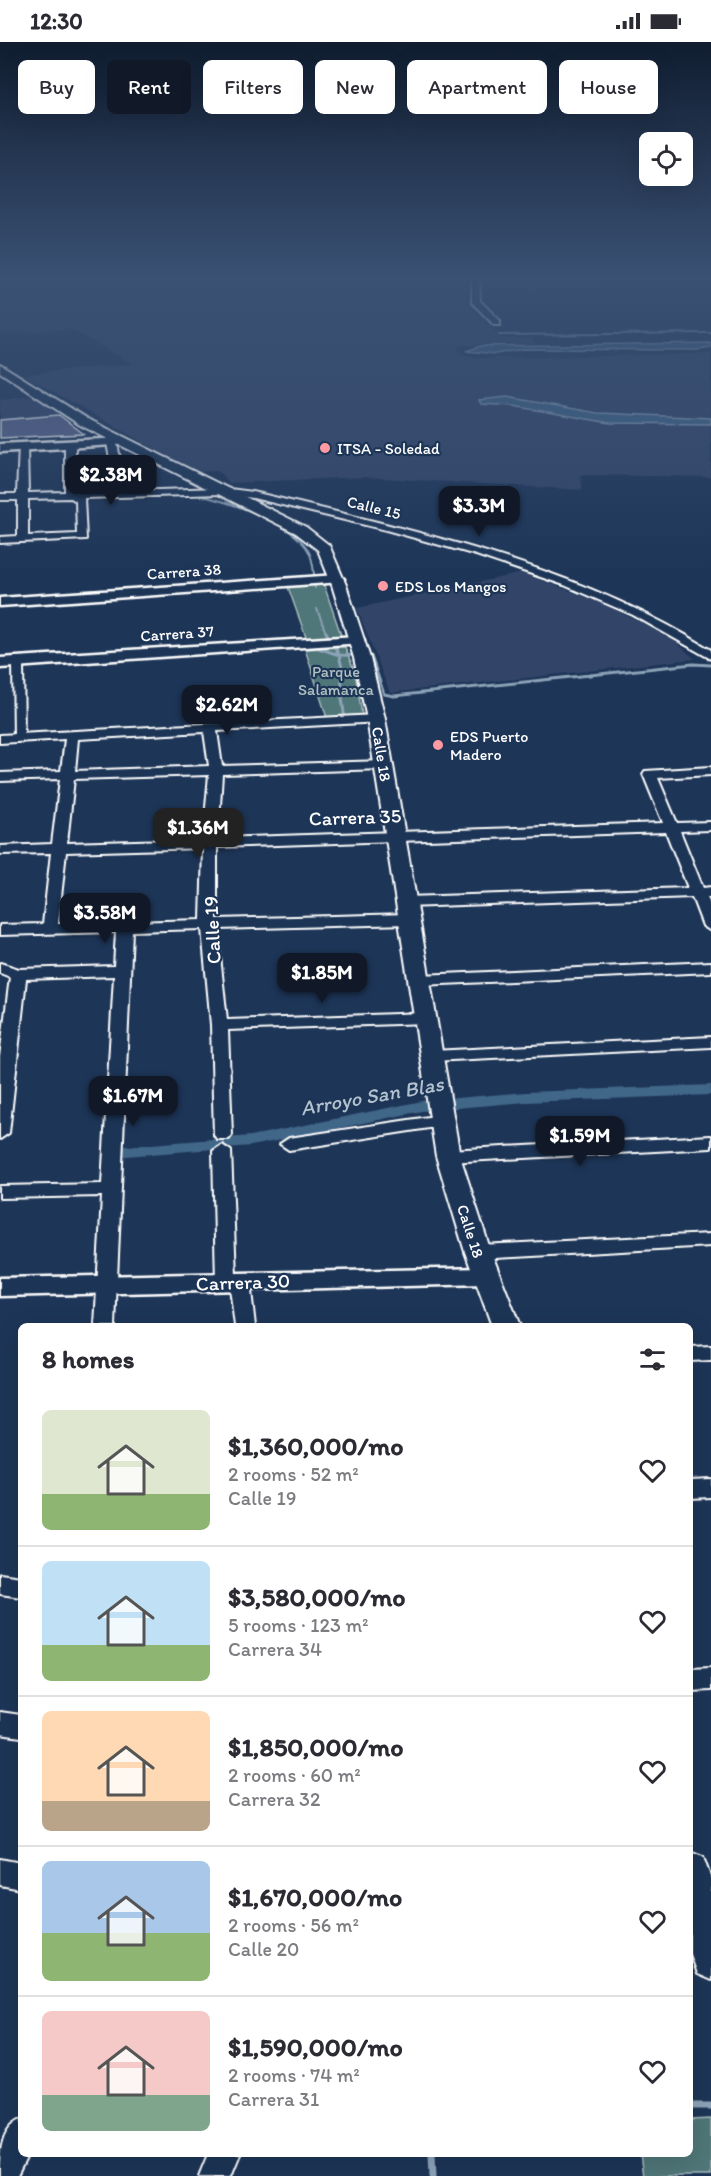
<!DOCTYPE html>
<html lang="en">
<head>
<meta charset="utf-8">
<style>
  :root { --surface:#fff; --page:#f2f2f3; --text:#2b2b33; --muted:#7c7c81; --line:#e1e1e2; --accent:#111827 }
  body { margin:0; font-family:Itim,sans-serif; background:var(--page); color:var(--text); height:100vh; display:flex; flex-direction:column; font-size:22px; white-space:nowrap }
  * { box-sizing:border-box; margin:0 }
  p { font-size:20px; color:var(--muted) }
  .icon { flex:none; width:33px; height:33px; fill:none; stroke:currentColor; stroke-width:2; stroke-linecap:round; stroke-linejoin:round }
  .map { position:relative; flex:1; overflow:hidden }
  .side { position:absolute; left:18px; top:1281px; width:675px; height:834px; display:flex; flex-direction:column; background:var(--surface); border-radius:9px; box-shadow:0 6px 24px #0002 }
  .side>* { flex:none }
  .top-card { position:absolute; left:18px; top:18px; width:675px; height:54px; display:flex; gap:12px }
  .fabs { position:absolute; left:639px; top:90px; display:grid; gap:12px }
  .fabs a { display:grid; place-items:center; width:54px; height:54px; border-radius:9px; background:var(--surface); box-shadow:0 6px 24px #0002; font-size:30px }
  .price { position:absolute; translate:-50% -51px; padding:0 14px; border-radius:12px; background:var(--accent); color:#fff; font-size:20px; line-height:39px; filter:drop-shadow(0 2px 3px #0008) }
  .price::after { content:''; position:absolute; left:50%; top:36px; width:18px; height:14px; margin-left:-9px; background:inherit; clip-path:polygon(0 0,100% 0,50% 100%) }
  .price.current { background:#222; color:#fff }
  ul { padding:0; list-style:none }
  li { display:flex; align-items:center; gap:18px; height:150px; padding:0 24px }
  li+li { border-top:2px solid var(--line) }
  li span { display:grid; place-items:center; flex:none; width:168px; height:120px; border-radius:9px; color:#555 }
  li>.icon { margin-inline-start:auto }
  span .icon { width:72px; height:72px; fill:#fffc; stroke-width:1 }
  li b { font-size:26px }
  h2 { display:flex; justify-content:space-between; align-items:center; height:72px; padding:0 24px; font-size:26px }
  .tag { padding:0 21px; border-radius:9px; background:var(--surface); box-shadow:0 6px 24px #0002; font-size:21px; line-height:54px }
  .tag.current { background:var(--accent); color:#fff }
  .status { display:flex; justify-content:space-between; align-items:center; height:42px; padding:0 30px; background:var(--surface); direction:ltr }
  .status svg { height:16px; fill:currentColor }
  .map>svg:first-child { display:block }
</style>
</head>
<body>
<div class="status"><b>12:30</b><svg viewBox="0 0 49 12"><path d="M0 12V9h3v3zM5 12V6h3v6zM10 12V3h3v9zM15 12V0h3v12zM26 1h20v11H26zM47 4h2v5h-2z"/></svg></div>
<div class="map">
<svg width="711" height="2134" viewBox="0 0 711 2134">
  <rect width="100%" height="100%" fill="#1d3557"/>
  <filter id="ink" filterUnits="userSpaceOnUse"><feTurbulence type="fractalNoise" baseFrequency=".0167" numOctaves="2"/><feDisplacementMap in="SourceGraphic" scale="12" xChannelSelector="R" yChannelSelector="G"/><feConvolveMatrix kernelMatrix="1 2 1 2 8 2 1 2 1" color-interpolation-filters="sRGB"/></filter>
  <g filter="url(#ink)">
    <g fill="#304468">
      <path d="M0,235H467L466,261L501,296H533L535,302L457,304L461,312L479,316L711,312V375L626,374L507,355L479,358L481,362L513,364L610,381L711,382V435L580,433L583,448L364,435L229,441L218,429L198,430L158,409L22,332L133,322L70,287L0,292Z"/>
      <path d="M481,235H594L597,245L480,246Z"/>
      <path d="M35,354L59,373L0,378V358Z"/>
      <path d="M522,531L599,560L642,581L670,595L695,617L390,651L357,566Z"/>
    </g>
    <g fill="#507678" stroke="#a8babc" stroke-width="1.5">
      <path d="M324,543L342,596L307,598L288,545Z"/>
      <path d="M345,605L355,631L362,673L327,676L305,607Z"/>
      <path d="M711,2077V2134H643L640,2112H690V2078Z"/>
    </g>
    <g fill="#416688" stroke="#8da3b8" stroke-width="1.5">
      <path d="M711,301V306L697,308L523,307L496,312L466,309L481,304Z"/>
      <path d="M507,355L598,371L711,376V382L610,381L513,364L481,362L479,358Z"/>
    </g>
    <g fill="none" stroke-linecap="round" stroke-linejoin="round">
      <g stroke="#8da3b8" stroke-width="2">
        <path d="M499,293L711,291"/>
        <path d="M194,452C226,459 287,478 306,505C314,516 314,533 315,546"/>
        <path d="M317,567L326,591"/>
      </g>
      <g stroke="#8da3b8" stroke-width="3">
        <path d="M326,590L339,613L343,630L341,648L345,679"/>
        <path d="M307,602L339,613L371,614L384,652L394,654L693,622L711,623"/>
      </g>
      <g stroke="#8da3b8" stroke-width="7">
        <path d="M690,2064H711"/>
        <path d="M432,2112L433,2134"/>
      </g>
      <path fill="#416688" fill-rule="evenodd" d="M711,1043V1053L526,1060L422,1069L251,1104L114,1115L105,1110L114,1105L251,1094L422,1059L526,1050Z"/>
    </g>
    <path fill="#5b668e" stroke="#fff" stroke-width="1.5" d="M59,373L84,392L0,396V378Z"/>
    <g fill="none" stroke-linecap="round" stroke-linejoin="round">
      <g stroke="#fff" stroke-width="4">
        <path id="pedestrian" d="M18,617L23,620L24,696L19,699L14,696L13,620Z"/>
      </g>
      <g stroke="#fff" stroke-width="4">
        <g id="minor">
          <path d="M472,235H479L480,259L500,279V283H494L472,260Z"/>
          <path d="M112,398L117,401L126,449L222,446L253,450C411,488 571,521 711,608V617L633,573L564,543L476,513L386,488L253,456L222,452L84,456L86,497L0,501V495L18,494V458H0V452H17L19,403L27,405L28,451L65,450V403L70,400L75,403V450L116,449L107,401ZM71,456L76,459L77,492L28,494V457Z"/>
          <path d="M376,673L381,674V680L217,689L222,724L384,719L391,723L384,727L222,732L218,796L663,781L643,732L645,729L711,725V733L658,736L677,781L711,780V788L680,789L703,846L711,845V855H707L711,865V889L703,884L692,855L406,865L398,860L406,855L688,846L666,790L217,805V877L409,872L417,877L409,882L217,887L227,978L426,971L434,976L426,981L228,988L232,1093L229,1097H217L214,1093L211,983L202,887L132,889L115,1284H95L102,1154L0,1156V1144L102,1142L114,934L26,937L9,1091L0,1097V1015L10,935L0,931V921L19,927L114,924L116,890L0,893V883L43,882L51,811L0,812V804L52,802L60,737L0,739V731L61,729L65,697L0,701V693ZM204,690L209,724L75,729L78,697ZM209,733L203,797L67,801L74,737ZM203,806L201,878L58,882L66,810Z"/>
          <path d="M711,920V930L420,943L412,938L420,933Z"/>
          <path d="M711,995V1005L432,1019L423,1014L432,1009Z"/>
          <path d="M442,1073L448,1075L451,1079L448,1083L289,1108L280,1102L289,1096Z"/>
          <path d="M711,1094V1106L448,1120L439,1114L448,1108Z"/>
          <path d="M222,1103L231,1109L236,1234L247,1235L250,1240L255,1284H235L230,1246L219,1245L216,1240L213,1109Z"/>
          <path d="M711,1192V1204L478,1217L471,1215L468,1210L471,1205L478,1203Z"/>
          <path d="M711,1304V1318L690,1319V1305Z"/>
          <path d="M711,1437V1455L690,1456V1438Z"/>
          <path d="M0,1532L21,1535V1555L0,1552Z"/>
          <path d="M711,1626V1648L690,1649V1627Z"/>
          <path d="M0,1670L21,1673V1695L0,1692Z"/>
          <path d="M0,1817L21,1821V1847L0,1843Z"/>
          <path d="M21,2077V2112H28L17,2134H0C0,2111 0,2087 21,2077Z"/>
          <path d="M208,2112H240L231,2134H199Z"/>
        </g>
      </g>
      <g stroke="#fff" stroke-width="5">
        <g id="tertiary">
          <path d="M125,396L131,400L129,402L0,410V402Z"/>
          <path d="M337,533L344,537L342,540L0,564V556Z"/>
          <path d="M357,594L362,595L364,598L362,601L0,626V616Z"/>
          <path d="M486,1226L495,1228L499,1234L495,1240L486,1242L0,1254V1236Z"/>
        </g>
      </g>
      <g stroke="#fff" stroke-width="4">
        <g id="secondary">
          <path d="M0,322L88,377L306,485L329,503L346,543L370,616L385,677L460,1114L491,1210L520,1284H492L465,1210L436,1114L367,677L354,616L332,543L318,508L296,491L80,383L0,330Z"/>
          <path d="M690,1810L703,1815L711,1837V1938L697,1932L690,1912Z"/>
        </g>
      </g>
      <use href="#pedestrian" fill="#1d3557" fill-rule="evenodd"/>
      <use href="#minor" fill="#1d3557" fill-rule="evenodd"/>
      <use href="#tertiary" fill="#1d3557" fill-rule="evenodd"/>
      <use href="#secondary" fill="#1d3557" fill-rule="evenodd"/>
    </g>
  </g>
  <linearGradient id="sky" x2="0" y2="1"><stop stop-color="#101d30"/><stop offset="0.44" stop-color="#3a5174"/><stop offset="1" stop-color="#3a5174" stop-opacity="0"/></linearGradient>
  <rect width="711" height="534" fill="url(#sky)"/>
  <g fill="#ff9aa2" stroke="#1d3557" stroke-width="2">
    <circle cx="325" cy="406" r="6"/>
    <circle cx="383" cy="544" r="6"/>
    <circle cx="438" cy="703" r="6"/>
  </g>
  <g text-anchor="middle" stroke-width="4.5" stroke-linejoin="round" paint-order="stroke">
    <g font-size="16" fill="#fff" stroke="#1d3557" text-anchor="start">
      <text x="337" y="412">ITSA - Soledad</text>
      <text x="395" y="550">EDS Los Mangos</text>
      <text x="450" y="700">EDS Puerto<tspan x="450" dy="18">Madero</tspan></text>
    </g>
    <g font-size="16" fill="#fff" stroke="#1d3557">
      <text transform="translate(374 465) rotate(14)" y="6">Calle 15</text>
      <text transform="translate(184 529) rotate(-4)" y="6">Carrera 38</text>
      <text transform="translate(177 591) rotate(-4)" y="6">Carrera 37</text>
      <text transform="translate(382 712) rotate(81)" y="6">Calle 18</text>
      <text transform="translate(471 1189) rotate(72)" y="6">Calle 18</text>
    </g>
    <g font-size="16" fill="#b0c1c2" stroke="#1d3557">
      <text x="336" y="635">Parque<tspan x="336" dy="18">Salamanca</tspan></text>
    </g>
    <g font-size="20" fill="#fff" stroke="#1d3557">
      <text transform="translate(355 775) rotate(-2)" y="7">Carrera 35</text>
      <text transform="translate(212 888) rotate(-93)" y="7">Calle 19</text>
      <text transform="translate(243 1240) rotate(-2)" y="7">Carrera 30</text>
    </g>
    <g font-size="21" font-style="italic" fill="#b3c2cf" stroke="#1d3557">
      <text transform="translate(372 1054) rotate(-10)" y="7">Arroyo San Blas</text>
    </g>
  </g>
</svg>
<div class="fabs">
<a><svg class="icon" aria-label="locate" viewBox="0 0 24 24"><circle cx="12" cy="12" r="6"/><path d="M12 2v4M12 18v4M2 12h4M18 12h4"/></svg></a>
</div>
<b class="price" style="left:111px;top:464px">$2.38M</b>
<b class="price" style="left:479px;top:495px">$3.3M</b>
<b class="price" style="left:227px;top:694px">$2.62M</b>
<b class="price current" style="left:198px;top:817px">$1.36M</b>
<b class="price" style="left:105px;top:902px">$3.58M</b>
<b class="price" style="left:322px;top:962px">$1.85M</b>
<b class="price" style="left:133px;top:1085px">$1.67M</b>
<b class="price" style="left:580px;top:1125px">$1.59M</b>
<div class="top-card">
<a class="tag">Buy</a>
<a class="tag current">Rent</a>
<a class="tag">Filters</a>
<a class="tag">New</a>
<a class="tag">Apartment</a>
<a class="tag">House</a>
</div>
<section class="side">
<h2>8 homes<svg class="icon" aria-label="filters" viewBox="0 0 24 24"><path d="M4 7h16M4 17h16"/><circle cx="9" cy="7" r="2"/><circle cx="15" cy="17" r="2"/></svg></h2>
<ul>
<li><span style="background:linear-gradient(#dfe7d0 70%,#8fb573 0)"><svg class="icon" aria-label="home" viewBox="0 0 24 24"><path d="M3 11l9-7 9 7M6 9v11h12V9"/></svg></span><div><b>$1,360,000/mo</b><p>2 rooms · 52 m²</p><p>Calle 19</p></div><svg class="icon" aria-label="heart" viewBox="0 0 24 24"><path d="M12 20l-8-8c-3-5 5-10 8-4 3-6 11-1 8 4z"/></svg></li>
<li><span style="background:linear-gradient(#bfe0f5 70%,#8fb573 0)"><svg class="icon" aria-label="home" viewBox="0 0 24 24"><path d="M3 11l9-7 9 7M6 9v11h12V9"/></svg></span><div><b>$3,580,000/mo</b><p>5 rooms · 123 m²</p><p>Carrera 34</p></div><svg class="icon" aria-label="heart" viewBox="0 0 24 24"><path d="M12 20l-8-8c-3-5 5-10 8-4 3-6 11-1 8 4z"/></svg></li>
<li><span style="background:linear-gradient(#ffd9b3 75%,#b9a48a 0)"><svg class="icon" aria-label="home" viewBox="0 0 24 24"><path d="M3 11l9-7 9 7M6 9v11h12V9"/></svg></span><div><b>$1,850,000/mo</b><p>2 rooms · 60 m²</p><p>Carrera 32</p></div><svg class="icon" aria-label="heart" viewBox="0 0 24 24"><path d="M12 20l-8-8c-3-5 5-10 8-4 3-6 11-1 8 4z"/></svg></li>
<li><span style="background:linear-gradient(#a9c7e8 60%,#8fb573 0)"><svg class="icon" aria-label="home" viewBox="0 0 24 24"><path d="M3 11l9-7 9 7M6 9v11h12V9"/></svg></span><div><b>$1,670,000/mo</b><p>2 rooms · 56 m²</p><p>Calle 20</p></div><svg class="icon" aria-label="heart" viewBox="0 0 24 24"><path d="M12 20l-8-8c-3-5 5-10 8-4 3-6 11-1 8 4z"/></svg></li>
<li><span style="background:linear-gradient(#f6c9c9 70%,#7fa58c 0)"><svg class="icon" aria-label="home" viewBox="0 0 24 24"><path d="M3 11l9-7 9 7M6 9v11h12V9"/></svg></span><div><b>$1,590,000/mo</b><p>2 rooms · 74 m²</p><p>Carrera 31</p></div><svg class="icon" aria-label="heart" viewBox="0 0 24 24"><path d="M12 20l-8-8c-3-5 5-10 8-4 3-6 11-1 8 4z"/></svg></li>
</ul>
</section>
</div>
</body>
</html>
